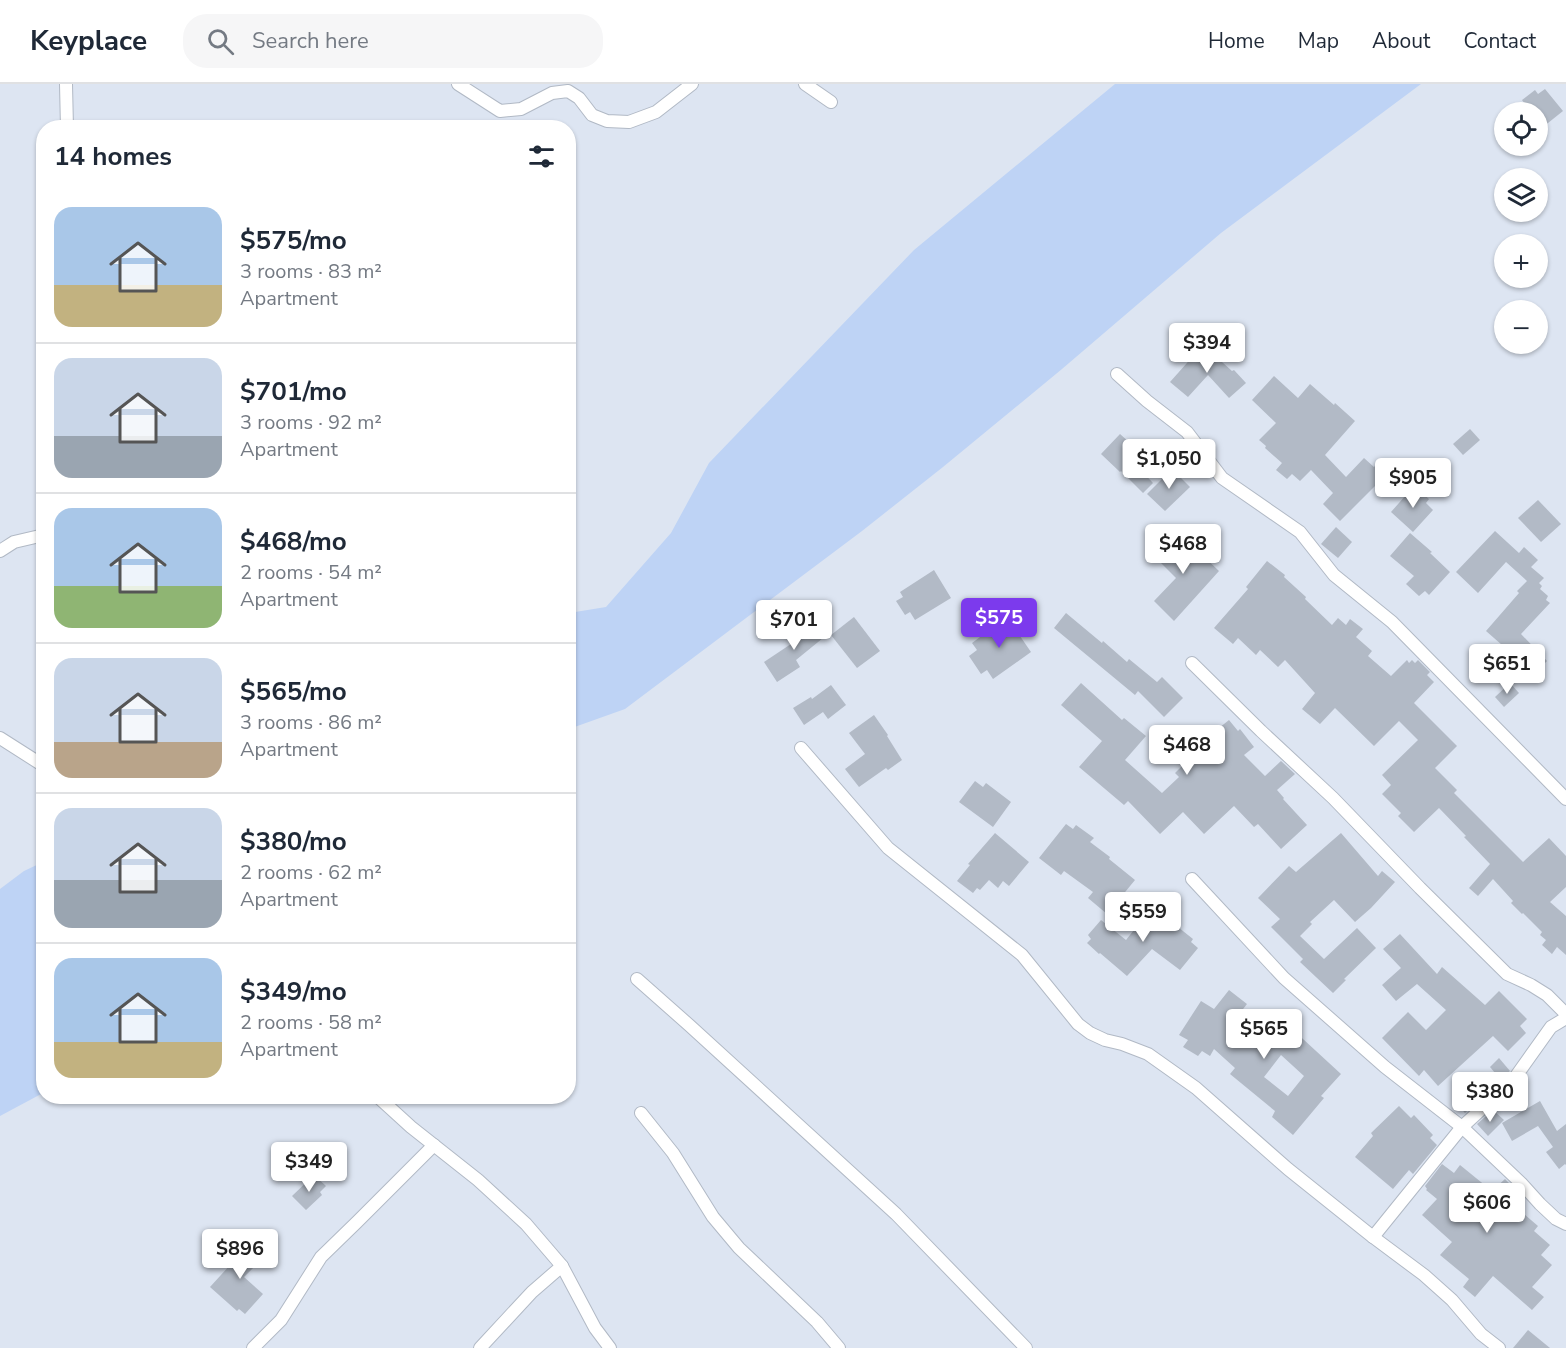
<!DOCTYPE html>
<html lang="en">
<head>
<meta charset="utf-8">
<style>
  :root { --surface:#fff; --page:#f6f6f7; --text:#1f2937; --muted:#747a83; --line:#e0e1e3; --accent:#7c3aed }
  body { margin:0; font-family:"Nunito Sans",sans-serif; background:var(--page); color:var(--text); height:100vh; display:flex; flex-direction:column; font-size:22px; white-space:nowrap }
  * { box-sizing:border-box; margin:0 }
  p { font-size:20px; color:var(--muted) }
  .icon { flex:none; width:33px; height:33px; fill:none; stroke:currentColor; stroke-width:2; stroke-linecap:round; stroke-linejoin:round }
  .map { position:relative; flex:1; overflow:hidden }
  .drawer { position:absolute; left:36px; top:36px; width:540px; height:984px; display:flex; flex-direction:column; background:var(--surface); border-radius:24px; box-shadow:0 2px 4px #0004 }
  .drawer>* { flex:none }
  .buttons { position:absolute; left:1494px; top:18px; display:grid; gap:12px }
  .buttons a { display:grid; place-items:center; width:54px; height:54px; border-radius:50%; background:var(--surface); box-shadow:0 2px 4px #0004; font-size:30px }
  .price { position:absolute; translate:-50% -51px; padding:0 14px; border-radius:6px; background:#fff; color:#222; font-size:20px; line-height:39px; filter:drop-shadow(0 2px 3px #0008) }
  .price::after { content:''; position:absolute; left:50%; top:36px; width:18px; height:14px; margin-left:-9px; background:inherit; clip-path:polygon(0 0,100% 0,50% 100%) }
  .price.selected { background:var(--accent); color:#fff }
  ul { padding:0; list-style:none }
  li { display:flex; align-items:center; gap:18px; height:150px; padding:0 18px }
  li+li { border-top:2px solid var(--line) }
  li span { display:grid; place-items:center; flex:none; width:168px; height:120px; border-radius:18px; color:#555 }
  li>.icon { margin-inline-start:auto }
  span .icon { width:72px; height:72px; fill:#fffc; stroke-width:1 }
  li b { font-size:26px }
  h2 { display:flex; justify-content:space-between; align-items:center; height:72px; padding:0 18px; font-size:26px }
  header { display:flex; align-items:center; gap:36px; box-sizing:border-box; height:84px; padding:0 30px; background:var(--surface); border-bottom:2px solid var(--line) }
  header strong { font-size:28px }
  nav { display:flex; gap:33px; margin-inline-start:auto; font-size:21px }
  .search { width:420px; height:54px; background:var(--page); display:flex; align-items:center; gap:15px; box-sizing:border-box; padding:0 21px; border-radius:24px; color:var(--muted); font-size:22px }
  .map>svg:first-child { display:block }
</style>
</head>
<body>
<header>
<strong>Keyplace</strong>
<div class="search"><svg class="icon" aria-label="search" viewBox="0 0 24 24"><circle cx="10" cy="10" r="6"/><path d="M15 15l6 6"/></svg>Search here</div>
<nav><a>Home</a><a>Map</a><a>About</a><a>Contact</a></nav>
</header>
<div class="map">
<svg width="1566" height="1264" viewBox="0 0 1566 1264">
  <rect width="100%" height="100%" fill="#dde5f2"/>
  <g fill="#bed3f5">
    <path d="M1115,0H1421L1221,149L1062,285L943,383L862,447L625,625L569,645V529L606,523L671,449L709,379L914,166Z"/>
    <path d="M43,778V1009L0,1032V805L24,787Z"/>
  </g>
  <g fill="#b2bac6" fill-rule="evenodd">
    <path d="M1545,5L1563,27L1538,47V28H1516L1525,20L1522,16L1535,6L1538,10Z"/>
    <path d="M1203,261L1232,287L1234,286L1246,299L1229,314L1208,291L1188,313L1170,298Z"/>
    <path d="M1274,292L1298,314L1310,300L1334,321L1335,319L1355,337L1325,371L1346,393L1364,374L1374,383L1378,379L1388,389L1340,437L1323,420L1333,409L1311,386L1300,397L1292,390L1287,395L1276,386L1282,379L1265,364L1266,362L1259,356L1276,339L1252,316Z"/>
    <path d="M1470,345L1480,356L1463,371L1453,360Z"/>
    <path d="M1120,350L1140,368L1132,377L1153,399L1143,409L1121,387L1120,388L1101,370Z"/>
    <path d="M1172,385L1190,403L1165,427L1147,410Z"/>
    <path d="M1414,402L1429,415L1426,419L1433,426L1413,448L1391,428Z"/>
    <path d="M1538,416L1561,440L1541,458L1518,434Z"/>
    <path d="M1336,443L1352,458L1338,474L1321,460Z"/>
    <path d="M1179,447L1197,464L1196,465L1219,487L1174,537L1154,517L1176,494L1155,473Z"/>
    <path d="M1495,447L1519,469L1524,463L1538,476L1531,483L1544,494L1539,499L1542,502L1540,505L1548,512L1546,516L1550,519L1521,550L1547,577L1529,595L1512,578L1514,575L1509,569L1510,568L1486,547L1519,509L1517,507L1527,497L1506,478L1478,509L1456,488Z"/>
    <path d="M1410,449L1432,468L1430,469L1450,488L1429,511L1425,507L1419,512L1406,500L1414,492L1390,472Z"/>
    <path d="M1267,477L1285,491L1284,493L1306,513L1305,515L1332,541L1338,534L1346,541L1350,535L1363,545L1356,553L1372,567L1368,572L1391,592L1407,576L1409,579L1412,576L1415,579L1418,576L1430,588L1427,591L1434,598L1414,619L1457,662L1435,684L1457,706L1454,709L1523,778L1549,754L1566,772V803L1550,818L1566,832V871L1557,863L1552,870L1542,861L1546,856L1540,851L1542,848L1523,829L1522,830L1511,819L1513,817L1493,795L1478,812L1469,804L1490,780L1464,753L1466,752L1439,724L1414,748L1398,732L1401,729L1382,710L1391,701L1382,691L1418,656L1399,637L1374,662L1335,624L1320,640L1302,625L1315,609L1285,576L1278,583L1260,566L1256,571L1238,554L1233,560L1214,544L1248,505L1246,503Z"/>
    <path d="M934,486L951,514L915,536L910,528L905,531L896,517L903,513L900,508Z"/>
    <path d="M1066,529L1102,559L1103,557L1127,578L1129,575L1157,598L1162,593L1183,614L1164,633L1138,607L1135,611L1054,544Z"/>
    <path d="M854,533L880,567L857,584L831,551Z"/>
    <path d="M1007,533L1031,568L993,595L987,586L981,590L969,572L977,566L972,559Z"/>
    <path d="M808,535L823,554L796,576L800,583L777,598L764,578L791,560L786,553Z"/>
    <path d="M1081,599L1122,636L1124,634L1146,652L1125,676L1162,709L1179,693L1175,689L1188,676L1193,682L1211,664L1204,656L1229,636L1238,647L1240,645L1254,663L1244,671L1265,692L1281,677L1295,690L1277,706L1284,714L1283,715L1307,741L1281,765L1258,740L1254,743L1234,722L1204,750L1183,728L1160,750L1128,717L1124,721L1079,683L1102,657L1061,621Z"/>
    <path d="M1510,599L1519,609L1504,623L1495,613Z"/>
    <path d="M831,601L846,621L828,635L823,628L804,641L793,624L811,613L812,615Z"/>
    <path d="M874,631L888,651L887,652L902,676L888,686L886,684L859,703L845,685L865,670L849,649Z"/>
    <path d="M975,697L983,703L986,699L1011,718L993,743L959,718Z"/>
    <path d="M1066,740L1073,745L1076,741L1094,754L1090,758L1110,773L1109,775L1135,796L1107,830L1088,814L1093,808L1064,787L1061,791L1039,774Z"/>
    <path d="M995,749L1029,778L1009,802L1003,797L998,804L989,796L980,806L977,804L973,809L957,797L970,781L968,780Z"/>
    <path d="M1341,749L1378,792L1382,787L1395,798L1371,824L1355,838L1334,816L1310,838L1312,840L1300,852L1324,875L1357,844L1376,864L1344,895L1346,896L1333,909L1300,878L1303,875L1271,843L1280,835L1258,814L1289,782L1296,788Z"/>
    <path d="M1149,827L1156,832L1159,828L1193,855L1191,858L1198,864L1180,886L1152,865L1127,892L1100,869L1099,870L1087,859L1091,855L1088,851L1101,836L1126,856Z"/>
    <path d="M1400,850L1437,890L1442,883L1485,921L1499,907L1527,935L1520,942L1526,949L1508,967L1493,952L1438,1002L1424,986L1419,992L1382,954L1408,928L1426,946L1446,926L1417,900L1396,917L1382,901L1401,884L1383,865Z"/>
    <path d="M1229,906L1247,920L1232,939L1249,955L1266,938L1270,942L1278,932L1341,990L1321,1012L1324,1014L1293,1051L1272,1033L1275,1027L1230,990L1235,984L1214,965L1210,972L1202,967L1198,972L1183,963L1188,956L1179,951L1201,917L1214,925ZM1281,971L1304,992L1288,1012L1264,993Z"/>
    <path d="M1499,974L1510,987L1500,995L1490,983Z"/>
    <path d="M1470,1003L1481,1014L1465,1029L1455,1018Z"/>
    <path d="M1540,1017L1557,1047L1566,1040V1081L1565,1080L1559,1085L1546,1068L1553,1063L1538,1042L1512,1057L1502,1039Z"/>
    <path d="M1399,1022L1411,1034L1414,1031L1433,1051L1430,1054L1437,1061L1413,1090L1409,1086L1393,1105L1355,1073L1373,1052L1371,1049Z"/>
    <path d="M1493,1026L1504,1036L1488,1052L1477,1040Z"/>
    <path d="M1442,1080L1454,1089L1460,1081L1492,1107L1505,1095L1520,1110L1511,1119L1538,1142L1534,1147L1550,1161L1541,1171L1552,1181L1532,1203L1544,1213L1532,1226L1493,1192L1475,1213L1463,1203L1469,1195L1440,1171L1452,1158L1422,1131L1437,1115L1426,1106L1427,1105L1425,1102Z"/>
    <path d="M314,1091L326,1102L320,1108L322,1111L306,1126L292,1112Z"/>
    <path d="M252,1157L266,1171L244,1193L263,1210L245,1230L239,1225L237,1227L210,1203Z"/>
    <path d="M1528,1246L1550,1264H1513Z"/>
  </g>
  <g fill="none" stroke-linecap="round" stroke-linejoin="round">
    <g stroke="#b1b9c5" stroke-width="14">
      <g id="minor">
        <path d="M66,0L67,44"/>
        <path d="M458,0L500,27L521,25L552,9L568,7L579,14L592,31L607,37L629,38L656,28L692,0"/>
        <path d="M805,0L831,18"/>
        <path d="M1117,290L1147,317L1187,348L1222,394L1300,448L1334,491L1392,538L1566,715"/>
        <path d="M0,467L14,458L44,451"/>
        <path d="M1192,579L1261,647L1333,714L1420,804L1507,890L1531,901L1547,911L1566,930"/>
        <path d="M0,654L44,682"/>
        <path d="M801,664L888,764L1022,871L1078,940L1090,949L1105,956L1122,960L1148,970L1196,1004L1288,1085L1373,1153L1424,1191L1452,1216L1481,1250L1499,1264"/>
        <path d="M1192,795L1284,894L1385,983L1462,1043L1521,1099L1540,1120L1556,1135L1566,1140"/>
        <path d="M637,895L689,941L896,1130L1026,1264"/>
        <path d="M377,1012L411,1043L478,1096L526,1140L562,1182L595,1244L610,1264"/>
        <path d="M641,1029L673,1069L713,1133L739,1164L817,1238L839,1264"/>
        <path d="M1373,1153L1462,1043L1514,995L1551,943L1566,934"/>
        <path d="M253,1264L281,1236L321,1173L357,1138L434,1061"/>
        <path d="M480,1264L532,1208L562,1182"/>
      </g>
    </g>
    <use href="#minor" stroke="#fff" stroke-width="12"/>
  </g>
</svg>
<div class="buttons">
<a><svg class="icon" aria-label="locate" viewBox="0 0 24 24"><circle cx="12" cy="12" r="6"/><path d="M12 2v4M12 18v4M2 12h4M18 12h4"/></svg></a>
<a><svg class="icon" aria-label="layers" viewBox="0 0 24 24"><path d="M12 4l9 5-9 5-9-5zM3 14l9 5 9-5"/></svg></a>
<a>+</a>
<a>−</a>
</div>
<b class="price" style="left:1207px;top:290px">$394</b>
<b class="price" style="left:1169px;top:406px">$1,050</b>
<b class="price" style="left:1413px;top:425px">$905</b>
<b class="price" style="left:1183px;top:491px">$468</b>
<b class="price selected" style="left:999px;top:565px">$575</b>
<b class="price" style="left:794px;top:567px">$701</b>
<b class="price" style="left:1507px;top:611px">$651</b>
<b class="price" style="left:1187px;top:692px">$468</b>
<b class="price" style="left:1143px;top:859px">$559</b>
<b class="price" style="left:1264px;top:976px">$565</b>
<b class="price" style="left:1490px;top:1039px">$380</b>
<b class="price" style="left:309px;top:1109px">$349</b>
<b class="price" style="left:1487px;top:1150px">$606</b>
<b class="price" style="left:240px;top:1196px">$896</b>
<section class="drawer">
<h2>14 homes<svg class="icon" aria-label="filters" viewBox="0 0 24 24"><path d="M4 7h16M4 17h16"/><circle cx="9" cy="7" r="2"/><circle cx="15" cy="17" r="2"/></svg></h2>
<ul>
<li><span style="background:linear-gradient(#a9c7e8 65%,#c2b280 0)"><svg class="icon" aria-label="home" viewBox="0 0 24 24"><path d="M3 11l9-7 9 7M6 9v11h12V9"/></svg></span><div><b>$575/mo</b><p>3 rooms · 83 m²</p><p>Apartment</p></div></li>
<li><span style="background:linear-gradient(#c9d6e8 65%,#9aa5b1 0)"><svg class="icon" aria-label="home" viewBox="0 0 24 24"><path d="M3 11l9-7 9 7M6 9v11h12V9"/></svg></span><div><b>$701/mo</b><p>3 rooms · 92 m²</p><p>Apartment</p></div></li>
<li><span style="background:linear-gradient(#a9c7e8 65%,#8fb573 0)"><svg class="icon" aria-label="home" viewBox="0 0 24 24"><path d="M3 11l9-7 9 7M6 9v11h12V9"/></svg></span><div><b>$468/mo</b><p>2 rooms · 54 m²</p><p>Apartment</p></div></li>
<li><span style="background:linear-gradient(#c9d6e8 70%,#b9a48a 0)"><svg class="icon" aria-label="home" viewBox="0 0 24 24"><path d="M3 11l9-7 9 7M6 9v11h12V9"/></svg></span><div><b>$565/mo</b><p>3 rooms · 86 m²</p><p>Apartment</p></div></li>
<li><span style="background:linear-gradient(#c9d6e8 60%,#9aa5b1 0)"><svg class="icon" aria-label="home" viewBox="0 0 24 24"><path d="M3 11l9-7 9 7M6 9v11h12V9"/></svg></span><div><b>$380/mo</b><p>2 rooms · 62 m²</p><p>Apartment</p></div></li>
<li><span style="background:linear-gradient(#a9c7e8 70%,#c2b280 0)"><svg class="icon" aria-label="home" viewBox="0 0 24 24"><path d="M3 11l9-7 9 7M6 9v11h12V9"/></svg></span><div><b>$349/mo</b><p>2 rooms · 58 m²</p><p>Apartment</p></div></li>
</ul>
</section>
</div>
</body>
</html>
